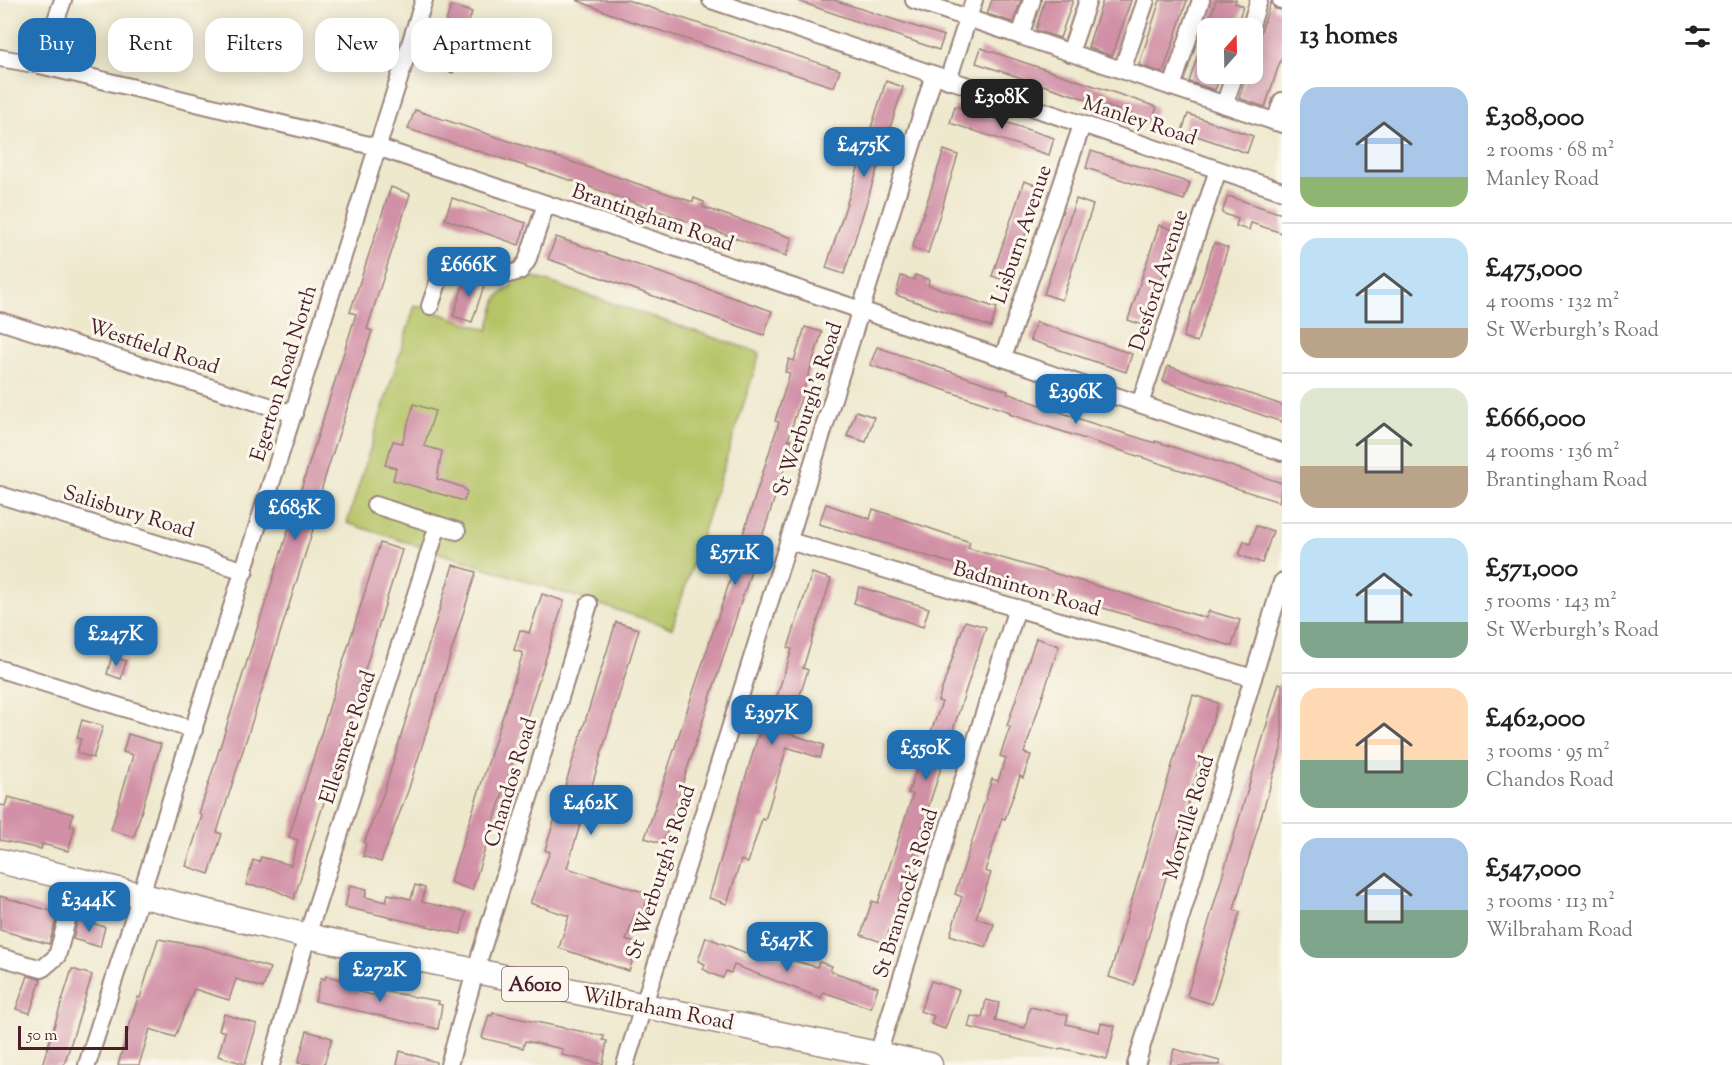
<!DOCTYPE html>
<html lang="en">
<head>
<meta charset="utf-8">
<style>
  :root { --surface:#fff; --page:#f6f6f6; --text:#202124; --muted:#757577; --line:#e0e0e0; --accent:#1f6fb2 }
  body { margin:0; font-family:"Sorts Mill Goudy",serif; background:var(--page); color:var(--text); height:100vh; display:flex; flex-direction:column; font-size:22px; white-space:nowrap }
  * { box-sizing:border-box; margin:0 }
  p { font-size:20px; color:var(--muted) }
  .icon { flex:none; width:33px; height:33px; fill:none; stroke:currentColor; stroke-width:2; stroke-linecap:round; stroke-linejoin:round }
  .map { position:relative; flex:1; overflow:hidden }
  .sheet { display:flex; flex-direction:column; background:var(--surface); width:450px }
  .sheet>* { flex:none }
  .top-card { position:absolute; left:18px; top:18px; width:570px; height:54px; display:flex; gap:12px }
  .needle { width:39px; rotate:20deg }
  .fabs { position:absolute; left:1197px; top:18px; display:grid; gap:12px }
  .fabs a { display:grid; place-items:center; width:66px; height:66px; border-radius:12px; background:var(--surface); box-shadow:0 3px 15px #0003; font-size:30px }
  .scale { position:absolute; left:18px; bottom:15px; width:110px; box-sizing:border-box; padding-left:6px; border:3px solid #4a1f2b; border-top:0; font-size:16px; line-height:21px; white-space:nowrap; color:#4a1f2b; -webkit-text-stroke:4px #fbf7ec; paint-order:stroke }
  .price { position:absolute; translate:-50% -51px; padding:0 14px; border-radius:12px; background:var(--accent); color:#fff; font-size:20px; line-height:39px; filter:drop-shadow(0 2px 3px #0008) }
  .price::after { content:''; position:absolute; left:50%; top:36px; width:18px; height:14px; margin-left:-9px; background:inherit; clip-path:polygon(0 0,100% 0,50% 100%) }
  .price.active { background:#222; color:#fff }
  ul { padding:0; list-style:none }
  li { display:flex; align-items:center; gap:18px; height:150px; padding:0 18px }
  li+li { border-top:2px solid var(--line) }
  li span { display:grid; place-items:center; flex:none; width:168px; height:120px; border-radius:18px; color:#555 }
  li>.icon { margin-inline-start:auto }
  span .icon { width:72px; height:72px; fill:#fffc; stroke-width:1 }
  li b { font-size:26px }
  h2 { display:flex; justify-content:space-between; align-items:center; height:72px; padding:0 18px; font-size:26px }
  .chip { padding:0 21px; border-radius:18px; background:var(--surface); box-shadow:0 3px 15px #0003; font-size:21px; line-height:54px }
  .chip.active { background:var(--accent); color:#fff }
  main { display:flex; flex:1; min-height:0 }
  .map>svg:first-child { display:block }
</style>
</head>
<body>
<main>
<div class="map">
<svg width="1282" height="1065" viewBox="0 0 1282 1065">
  <rect width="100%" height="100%" fill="#fbf7ec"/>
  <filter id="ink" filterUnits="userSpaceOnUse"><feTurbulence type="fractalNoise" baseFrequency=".0167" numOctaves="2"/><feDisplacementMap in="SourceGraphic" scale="12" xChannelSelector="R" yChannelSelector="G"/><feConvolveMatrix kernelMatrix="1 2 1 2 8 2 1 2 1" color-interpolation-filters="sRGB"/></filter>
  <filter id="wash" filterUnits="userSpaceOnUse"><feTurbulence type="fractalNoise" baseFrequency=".008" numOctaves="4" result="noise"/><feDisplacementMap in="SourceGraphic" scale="24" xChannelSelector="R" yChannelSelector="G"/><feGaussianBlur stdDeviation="1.35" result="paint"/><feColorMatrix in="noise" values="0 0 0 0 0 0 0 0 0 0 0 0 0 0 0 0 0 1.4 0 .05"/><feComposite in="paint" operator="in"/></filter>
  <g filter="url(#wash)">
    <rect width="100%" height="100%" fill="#eee8cd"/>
    <path fill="#b5c466" stroke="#807248" stroke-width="1.5" d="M525,274L760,353L672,628L347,523L415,305L488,330L497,298Z"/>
    <g id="blocks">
      <g fill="#d190a6">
        <path d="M576,0H627L840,70L834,87L627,20Z"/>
        <path d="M795,0H834L944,36L939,50Z"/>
        <path d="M992,0H1021L1013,22L987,14Z"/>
        <path d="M1045,0H1073L1060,38L1036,30Z"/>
        <path d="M1103,0H1131L1112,56L1088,47Z"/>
        <path d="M1160,0H1187L1163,73L1139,65Z"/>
        <path d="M1216,0H1236L1235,3L1243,6L1236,28H1207Z"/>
        <path d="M1271,2L1275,9L1282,10V56L1265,107L1239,98L1247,74H1252V57Z"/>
        <path d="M451,6L472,12L453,73L432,66Z"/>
        <path d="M1205,33H1208V74H1221L1215,90L1189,82Z"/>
        <path d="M981,48L1157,107L1152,121L976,63Z"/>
        <path d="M886,81L903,87L844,274L826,268Z"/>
        <path d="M955,106L1054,138L1049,155L950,123Z"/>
        <path d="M415,110L693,202L694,198L704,202L703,207L792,238L786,256L576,182L408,129Z"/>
        <path d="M1188,114L1253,136L1247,153L1182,131Z"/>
        <path d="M944,150L958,155L928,253L912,248Z"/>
        <path d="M1091,151L1190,183L1184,200L1086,168Z"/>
        <path d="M1024,181L1041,187L1010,282L992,276Z"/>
        <path d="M391,187L410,194L367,329L372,331L326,474L313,519L316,520L217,832L222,834L209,874L186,866L202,816L199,814L356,314L350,312Z"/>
        <path d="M1228,196L1282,214V233L1251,223L1249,230L1236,226L1238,219L1222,213Z"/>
        <path d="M452,198L526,223L519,245L445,219Z"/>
        <path d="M1076,199L1093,205L1062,300L1044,294Z"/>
        <path d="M1159,225L1177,231L1146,326L1128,320Z"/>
        <path d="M556,237L772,311L764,335L548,259Z"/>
        <path d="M1214,243L1228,248L1197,342L1183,337Z"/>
        <path d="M467,274L486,280L472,322L453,316Z"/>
        <path d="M915,275L929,280L928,285L997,308L991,327L896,295L901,276L914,280Z"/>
        <path d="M1036,322L1132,354L1126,372L1030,340Z"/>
        <path d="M805,327L822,332L788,439L793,441L663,844L645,838L741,547H739L779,422L775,421L790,373L785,372L789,359L794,361Z"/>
        <path d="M877,347L1008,391L1007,393L1085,421L1155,443V441L1282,483L1279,502L1036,423L1009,414L1010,412L870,365Z"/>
        <path d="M1168,366L1282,405V422L1163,381Z"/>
        <path d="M414,404L435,411L424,446L442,451L437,479L462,487L467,492L464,501L393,480L396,468L385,465L393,441L402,443Z"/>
        <path d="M856,411L874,417L866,442L847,436Z"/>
        <path d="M826,504L870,519L873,509L970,542L968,548L1206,618L1209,611L1240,620L1232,646L819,524Z"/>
        <path d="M1256,526L1273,531L1262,563L1239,555L1244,541L1250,544Z"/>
        <path d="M380,543L402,550L294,899L271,888L246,885L253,860L259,862L261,857L291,865L298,840L289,837Z"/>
        <path d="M453,565L476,572L408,791L381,862L363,856L366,844L364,843L383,795Z"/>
        <path d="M812,573L831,579L803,668L808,670L788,733L824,745L820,758L787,747L765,820L762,819L748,863L741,860L727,904L709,898L769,700L775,702L792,649L788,648Z"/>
        <path d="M859,587L929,608L923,627L854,603Z"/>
        <path d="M542,594L564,601L472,890L450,882L523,653L514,650L520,630L529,633Z"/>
        <path d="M965,621L986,627L885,943L861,935L872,901L878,903L887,874L913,794L908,793L942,702L938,701Z"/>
        <path d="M616,622L639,629L567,868L649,894L642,916L635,914L626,940L638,944L629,971L559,948L569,916L530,903L550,852L545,850Z"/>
        <path d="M1036,638L1059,646L1024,753L1031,755L1023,778L1020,776L1005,819L1002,818L985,871L991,873L976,918L994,924L986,947L950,935L962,897L955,894L992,779L998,781L1006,758L1000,756L1010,727L1007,726Z"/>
        <path d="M112,656L126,661L121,679L107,674Z"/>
        <path d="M1279,683L1282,684V746L1236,902L1234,910L1240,912L1212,1004L1187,996Z"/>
        <path d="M1193,695L1218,703L1134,985L1109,977Z"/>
        <path d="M82,720L103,726L93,758L77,753L81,739L77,738Z"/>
        <path d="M128,734L161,744L134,837L111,830L133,755L123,752Z"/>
        <path d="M8,797L73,814L70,826L75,827L68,851L42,844L41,849L0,840V805L5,806Z"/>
        <path d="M350,885L367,889L365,897L386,902L388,894L411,899L415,885L425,888L422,902L466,912L461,934L345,907Z"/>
        <path d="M0,896L58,913L49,944L0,930Z"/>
        <path d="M78,919L105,927L100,947L73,939Z"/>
        <path d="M706,937L756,957L758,951L817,967L819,962L832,966L830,971L878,987L871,1008L823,992L821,998L734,965L731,973L726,971L723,978L712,974L703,969L705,964L698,961Z"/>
        <path d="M158,939L204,947L270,968L263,988L236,979L229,1000L194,989L175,1037L150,1029L139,1065H118L138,997L140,998Z"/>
        <path d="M72,969L92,975L82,1008L64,1065H42Z"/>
        <path d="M28,976L41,979L30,1013L16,1009Z"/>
        <path d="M326,976L356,983L355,986L359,987L358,992L381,997L382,991L439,1001L438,1004L442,1005L438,1029L315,1001L321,978L325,979Z"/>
        <path d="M931,981L959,990L945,1029L931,1024L934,1016L920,1011Z"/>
        <path d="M986,1000L999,1003L995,1021L1025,1028L1030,1007L1068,1015L1066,1024L1099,1032L1101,1023L1115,1026L1107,1059L1061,1048L1060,1050L968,1027L971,1016L982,1018Z"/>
        <path d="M493,1013L604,1036L603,1040L607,1041L603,1064L562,1055L563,1049L525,1041L523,1048L482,1038L489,1015L492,1016Z"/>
        <path d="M224,1014L257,1024L245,1064L218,1056L225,1032L219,1030Z"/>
        <path d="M307,1031L332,1038L324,1065L298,1063Z"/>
        <path d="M1174,1049L1220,1061V1065H1170Z"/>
        <path d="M400,1051L436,1062V1065H397Z"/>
      </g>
    </g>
  </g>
  <g filter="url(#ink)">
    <use href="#blocks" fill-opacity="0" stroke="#9c847c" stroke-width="1.5"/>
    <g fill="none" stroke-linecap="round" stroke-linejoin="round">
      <g stroke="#9c847c" stroke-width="20">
        <g id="minor">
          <path d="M711,0L1282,191"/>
          <path d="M914,0L1282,124"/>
          <path d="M1281,0H1282"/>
          <path d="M1250,28L1259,0"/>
          <path d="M1020,36L1032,0"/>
          <path d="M1070,53L1088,0"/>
          <path d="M0,58L40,65L377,147L1282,452"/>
          <path d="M40,65L63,0"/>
          <path d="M1122,70L1146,0"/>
          <path d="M948,80L974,0"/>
          <path d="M1172,87L1201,0"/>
          <path d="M1224,105L1235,74"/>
          <path d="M1275,122L1282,101"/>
          <path d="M430,306L447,256L505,275L520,271L527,261L546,204"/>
          <path d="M0,321L294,414"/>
          <path d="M1003,358L1082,125"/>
          <path d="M1140,404L1218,170"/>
          <path d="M0,495L245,571"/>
          <path d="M438,525L457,531"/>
          <path d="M789,541L1253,678"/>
          <path d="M0,669L194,730"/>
          <path d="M0,957L42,969L57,956L78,880"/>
          <path d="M878,1054L1017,608"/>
          <path d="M87,1065L424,0"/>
          <path d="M271,1065L307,936L438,525L375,505"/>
          <path d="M449,1065L475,972L589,604"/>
          <path d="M625,1065L934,75"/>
          <path d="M1136,1065L1282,582"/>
        </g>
      </g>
      <g stroke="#9c847c" stroke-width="27">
        <path id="highway" d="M0,861L307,936L930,1065"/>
      </g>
      <use href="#minor" stroke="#fff" stroke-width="16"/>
      <use href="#highway" stroke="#fff" stroke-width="24"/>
    </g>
  </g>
  <g text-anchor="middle" stroke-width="6" stroke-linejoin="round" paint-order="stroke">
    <rect fill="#fbf7ec" stroke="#7f6065" stroke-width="1.5" x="502" y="967" width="66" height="34" rx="4.5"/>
    <g font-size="20" font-weight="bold" fill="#4a1f2b">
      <text x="535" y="991">A6010</text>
    </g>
    <g font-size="21" fill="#4a1f2b" stroke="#fbf7ec">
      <text transform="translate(1140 120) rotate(18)" y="7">Manley Road</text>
      <text transform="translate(653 217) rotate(19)" y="7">Brantingham Road</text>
      <text transform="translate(1021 234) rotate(-71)" y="7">Lisburn Avenue</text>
      <text transform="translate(1158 280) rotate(-72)" y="7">Desford Avenue</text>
      <text transform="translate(154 346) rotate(18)" y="7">Westfield Road</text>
      <text transform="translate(283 373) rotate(-73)" y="7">Egerton Road North</text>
      <text transform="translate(807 409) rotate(-72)" y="7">St Werburgh's Road</text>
      <text transform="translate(129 511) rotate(17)" y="7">Salisbury Road</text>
      <text transform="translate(1027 588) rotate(16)" y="7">Badminton Road</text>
      <text transform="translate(347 737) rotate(-72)" y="7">Ellesmere Road</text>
      <text transform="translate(510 782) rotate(-73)" y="7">Chandos Road</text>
      <text transform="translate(1188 817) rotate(-73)" y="7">Morville Road</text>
      <text transform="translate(660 872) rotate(-72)" y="7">St Werburgh's Road</text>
      <text transform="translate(905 893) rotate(-73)" y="7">St Brannock's Road</text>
      <text transform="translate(658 1008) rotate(11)" y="7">Wilbraham Road</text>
    </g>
  </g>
</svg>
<div class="fabs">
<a><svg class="needle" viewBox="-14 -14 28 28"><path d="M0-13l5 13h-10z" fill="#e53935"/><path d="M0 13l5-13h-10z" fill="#757577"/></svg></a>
</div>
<div class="scale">50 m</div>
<b class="price active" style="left:1002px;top:130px">£308K</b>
<b class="price" style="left:864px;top:178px">£475K</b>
<b class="price" style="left:469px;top:298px">£666K</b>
<b class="price" style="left:1076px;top:425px">£396K</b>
<b class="price" style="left:295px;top:541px">£685K</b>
<b class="price" style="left:735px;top:586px">£571K</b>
<b class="price" style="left:116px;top:667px">£247K</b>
<b class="price" style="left:772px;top:746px">£397K</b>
<b class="price" style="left:926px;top:781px">£550K</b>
<b class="price" style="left:591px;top:836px">£462K</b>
<b class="price" style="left:89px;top:933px">£344K</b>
<b class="price" style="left:787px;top:973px">£547K</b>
<b class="price" style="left:380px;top:1003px">£272K</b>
<div class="top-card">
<a class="chip active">Buy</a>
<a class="chip">Rent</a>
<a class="chip">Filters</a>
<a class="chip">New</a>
<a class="chip">Apartment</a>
</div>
</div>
<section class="sheet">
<h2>13 homes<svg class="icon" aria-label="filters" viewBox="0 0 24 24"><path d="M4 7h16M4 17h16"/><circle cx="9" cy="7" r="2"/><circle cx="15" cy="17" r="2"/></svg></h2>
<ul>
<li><span style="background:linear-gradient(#a9c7e8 75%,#8fb573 0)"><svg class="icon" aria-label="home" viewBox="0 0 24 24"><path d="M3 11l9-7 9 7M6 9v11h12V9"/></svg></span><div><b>£308,000</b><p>2 rooms · 68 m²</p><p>Manley Road</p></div></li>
<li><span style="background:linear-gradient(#bfe0f5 75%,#b9a48a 0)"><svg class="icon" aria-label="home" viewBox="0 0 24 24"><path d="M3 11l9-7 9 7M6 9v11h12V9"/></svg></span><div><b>£475,000</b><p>4 rooms · 132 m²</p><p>St Werburgh's Road</p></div></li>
<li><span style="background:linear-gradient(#dfe7d0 65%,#b9a48a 0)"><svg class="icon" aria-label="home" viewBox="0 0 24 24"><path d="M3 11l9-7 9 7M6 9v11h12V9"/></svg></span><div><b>£666,000</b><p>4 rooms · 136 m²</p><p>Brantingham Road</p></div></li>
<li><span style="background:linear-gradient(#bfe0f5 70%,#7fa58c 0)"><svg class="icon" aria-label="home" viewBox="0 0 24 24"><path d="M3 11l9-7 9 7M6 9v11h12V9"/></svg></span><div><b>£571,000</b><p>5 rooms · 143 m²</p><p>St Werburgh's Road</p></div></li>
<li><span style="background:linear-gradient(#ffd9b3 60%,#7fa58c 0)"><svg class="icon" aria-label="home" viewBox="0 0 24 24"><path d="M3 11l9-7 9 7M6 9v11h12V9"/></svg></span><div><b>£462,000</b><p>3 rooms · 95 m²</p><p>Chandos Road</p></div></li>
<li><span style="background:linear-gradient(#a9c7e8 60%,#7fa58c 0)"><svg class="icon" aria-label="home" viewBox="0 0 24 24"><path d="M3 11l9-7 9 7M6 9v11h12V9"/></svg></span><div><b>£547,000</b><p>3 rooms · 113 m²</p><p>Wilbraham Road</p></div></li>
</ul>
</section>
</main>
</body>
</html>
